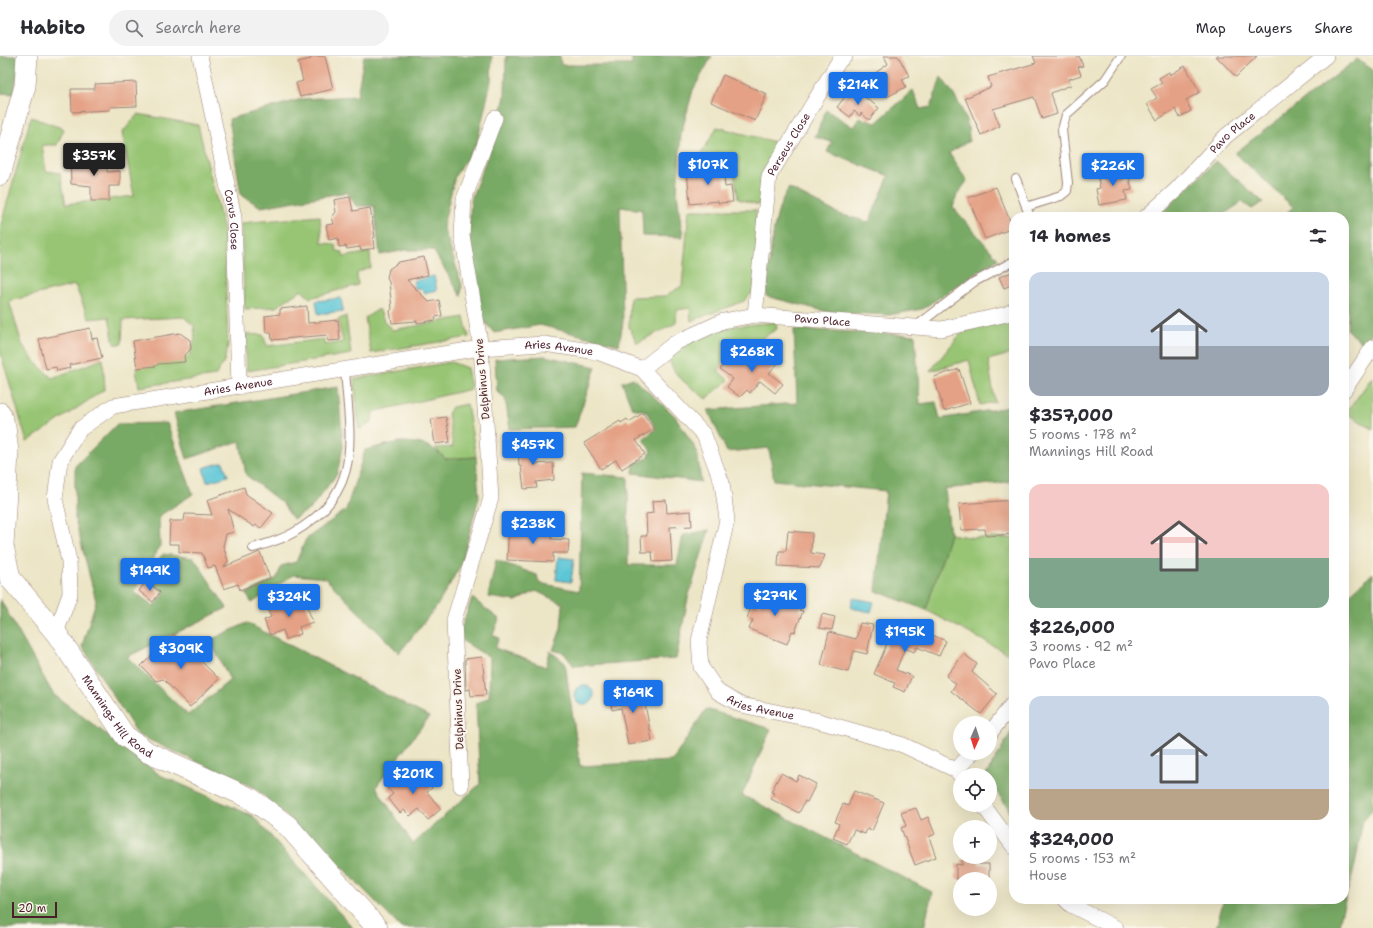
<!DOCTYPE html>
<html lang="en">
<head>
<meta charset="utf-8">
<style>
  :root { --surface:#fff; --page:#f2f2f3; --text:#2b2b33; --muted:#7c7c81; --line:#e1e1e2; --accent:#1a73e8 }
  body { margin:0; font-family:"Shantell Sans",sans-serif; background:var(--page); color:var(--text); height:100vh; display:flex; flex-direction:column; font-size:15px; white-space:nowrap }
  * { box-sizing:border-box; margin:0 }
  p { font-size:13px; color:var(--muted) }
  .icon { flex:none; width:22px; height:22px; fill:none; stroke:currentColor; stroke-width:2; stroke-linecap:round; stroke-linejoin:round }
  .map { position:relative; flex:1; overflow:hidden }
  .panel { position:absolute; left:1009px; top:156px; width:340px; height:692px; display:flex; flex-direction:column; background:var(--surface); border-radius:16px; box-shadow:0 4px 16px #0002 }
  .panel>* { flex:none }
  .needle { width:26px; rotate:183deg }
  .tools { position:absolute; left:953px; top:660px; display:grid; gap:8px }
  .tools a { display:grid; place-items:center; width:44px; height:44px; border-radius:50%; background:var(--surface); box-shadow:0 4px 16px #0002; font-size:20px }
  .scale { position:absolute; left:12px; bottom:10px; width:45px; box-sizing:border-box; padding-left:4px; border:2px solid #4a1f2b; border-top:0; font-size:11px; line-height:14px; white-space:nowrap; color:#4a1f2b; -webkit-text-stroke:3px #fbf7ec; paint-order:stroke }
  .price { position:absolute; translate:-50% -34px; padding:0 9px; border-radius:4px; background:var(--accent); color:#fff; font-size:13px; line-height:26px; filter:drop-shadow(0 1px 2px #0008) }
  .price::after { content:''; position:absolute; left:50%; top:24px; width:12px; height:9px; margin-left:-6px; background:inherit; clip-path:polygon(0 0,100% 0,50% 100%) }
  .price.selected { background:#222; color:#fff }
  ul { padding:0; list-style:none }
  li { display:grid; align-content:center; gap:8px; height:212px; padding:0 20px }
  li span { display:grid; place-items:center; height:124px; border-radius:12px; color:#555 }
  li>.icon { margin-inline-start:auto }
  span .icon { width:72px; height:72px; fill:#fffc; stroke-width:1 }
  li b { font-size:17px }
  h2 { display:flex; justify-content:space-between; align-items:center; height:48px; padding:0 20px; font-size:17px }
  header { display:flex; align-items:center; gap:24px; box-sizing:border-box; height:56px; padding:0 20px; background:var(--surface); border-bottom:1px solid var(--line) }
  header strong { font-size:19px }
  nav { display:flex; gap:22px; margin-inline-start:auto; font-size:14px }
  .search { width:280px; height:36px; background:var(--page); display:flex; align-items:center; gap:10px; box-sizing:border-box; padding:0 14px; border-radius:22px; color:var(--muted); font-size:15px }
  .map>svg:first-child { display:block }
</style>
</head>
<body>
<header>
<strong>Habito</strong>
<div class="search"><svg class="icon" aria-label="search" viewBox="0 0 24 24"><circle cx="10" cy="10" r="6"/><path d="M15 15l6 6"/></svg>Search here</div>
<nav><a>Map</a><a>Layers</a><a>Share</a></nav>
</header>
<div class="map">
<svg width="1373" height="872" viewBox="0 0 1373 872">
  <rect width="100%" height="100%" fill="#fbf7ec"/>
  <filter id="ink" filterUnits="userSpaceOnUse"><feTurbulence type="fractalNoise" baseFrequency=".025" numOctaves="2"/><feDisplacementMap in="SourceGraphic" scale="8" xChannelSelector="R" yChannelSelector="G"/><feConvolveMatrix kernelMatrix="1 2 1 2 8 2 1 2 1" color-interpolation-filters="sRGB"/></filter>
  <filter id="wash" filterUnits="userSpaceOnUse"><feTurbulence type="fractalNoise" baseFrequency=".012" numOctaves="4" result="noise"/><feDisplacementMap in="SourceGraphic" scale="16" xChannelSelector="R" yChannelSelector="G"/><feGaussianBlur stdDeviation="0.9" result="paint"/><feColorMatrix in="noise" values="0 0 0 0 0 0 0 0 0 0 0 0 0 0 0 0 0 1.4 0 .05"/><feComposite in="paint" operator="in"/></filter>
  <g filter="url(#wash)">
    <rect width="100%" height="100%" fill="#ece5c6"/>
    <g fill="#97c573" stroke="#70724f">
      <path d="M138,58L198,69L224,175L228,289L224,306L215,320L139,331L136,313L147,307L189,300L195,283L194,270L184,261L123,264L122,288H114L109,261L89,263L75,229L9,245L22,288L34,305L52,322L103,303L105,333L27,386L0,295V172L31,61L64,73L57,89H42L46,115L60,117L66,148L134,140L122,77Z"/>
      <path d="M717,71L779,87L762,117L759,149L738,143L733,109L697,105Z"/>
      <path d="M689,154H756L757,195L753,236L744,245L691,265L690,252L677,254L676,267L637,287L629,271L630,241L665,240L682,230Z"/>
      <path d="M320,160L322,187L335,188L337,195L343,196V201L370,196L371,211L357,217L358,229L310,242L301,234L276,251L245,253L241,167Z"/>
      <path d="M379,253L385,267L393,274L464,261L469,281L371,297L365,262Z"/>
      <path d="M346,260L351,298L247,315L245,278L263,279L267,290L324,283V289L343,286L338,264Z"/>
      <path d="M1014,261V297L988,304L995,346L980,349L969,304L930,315L962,276Z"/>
      <path d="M776,266L777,273L757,285L743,301L733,295L718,315L729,324L706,343C692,331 671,320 669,301L674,293L716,272Z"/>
      <path d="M451,306L467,312L471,333L373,356L372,367L359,373L354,323Z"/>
      <path d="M1373,320V373L1346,357Z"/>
      <path d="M467,348L476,401L446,403L435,392L453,391L448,358L452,351Z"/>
      <path d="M950,478L975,482H1014V601L926,554Z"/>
    </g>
    <g fill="#79aa65" stroke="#626448">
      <path d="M0,0H20L14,38L0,37Z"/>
      <path d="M364,0H492L491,25L477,87L455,120L443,170L462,229L461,240L433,194H406L380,199L374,150H356L347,136L261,151L241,139L229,63L302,43L357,40Z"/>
      <path d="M506,0H560L561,9H632V0H712L693,34L681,78L677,137L683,181L643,180L642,154L620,151L623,266L619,289L540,269L494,277L481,261L469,175L471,143L497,75L505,40Z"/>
      <path d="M1357,3L1373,14V275L1364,288L1347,274L1348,252L1344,248V161H1282L1293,151L1235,97Z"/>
      <path d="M941,21C955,39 970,62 969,85L949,97L967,125L957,139L953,151L998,203L922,253L889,259L828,256L766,240C769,211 772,155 789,132L839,158L869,166L889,120L827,96L832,86L815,81L826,54L853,71L859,62L876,67L913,34L920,53L931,51Z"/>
      <path d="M1216,105L1263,146L1252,153L1242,146L1220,161H1157Z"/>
      <path d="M794,273L915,279L920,348L936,346L940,363L1014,350V422L1008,426L945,433L950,478L926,554L876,535L886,435L774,424L769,392L727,396L708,354L797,347Z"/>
      <path d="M545,300L596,311L575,371L510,373L505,342L497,335L495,303Z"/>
      <path d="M633,322L675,360L697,395L701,426L633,417L634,408L648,402L651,395L643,383L656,373L646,355L632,352L622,326Z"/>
      <path d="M338,331L343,391L337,418L310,453L293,463L282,447L246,419L240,385L187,403L174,357Z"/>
      <path d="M167,367L193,438L159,460L160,490L134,536L154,550L165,537L144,521L163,498L194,502L227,552L127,601L188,659L230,624L210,584L247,567L429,661L376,731L413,788L480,728L476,647L489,641L490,602L458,582L472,542L499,563L493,579L499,582L495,592L546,611L550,595L565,607L580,710L672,705L706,653L771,673L742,739L932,836L924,872H401L341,810L255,732L138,679L82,590L96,545L75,463V410L117,368Z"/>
      <path d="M399,386C420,386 430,388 446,403L476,401L479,441L461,509L437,550L399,597L325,522L293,519L252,547L246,538L277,522L281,510L296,506L306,483L346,454L365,394Z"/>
      <path d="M582,417L628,421V509H677L683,479L709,474L688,542L676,603L574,610L564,597L553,594L561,573L563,548L536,535L516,545L488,541L496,504L537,519L539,527L579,535Z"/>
      <path d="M1373,517V753L1363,764L1355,809L1341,859L1340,872H1216L1224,843H1344V543Z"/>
      <path d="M0,543L53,638L160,719L253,760L353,872H0Z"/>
      <path d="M1014,671V765L1007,750L990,727V719H986Z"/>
    </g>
    <g fill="#5bc6d6" stroke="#527280">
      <path d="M434,220L437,234L425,237L421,232L415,233L413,225Z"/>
      <path d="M341,242L343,255L318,258L316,245Z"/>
      <path d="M223,406L228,420L207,426L203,412Z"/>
      <path d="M558,501L574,503L571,526L556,524Z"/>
      <path d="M853,542L874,546L871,556L851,552Z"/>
      <circle cx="584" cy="639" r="10"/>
    </g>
    <g id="blocks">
      <g fill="#e4a185">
        <path d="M310,0H325L333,33L300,41L296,27L303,25L298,6L311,3Z"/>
        <path d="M884,0H898L909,20L902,23L906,31L887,41L874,18L888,8Z"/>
        <path d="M1033,0H1079L1083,10L1078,11L1081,19L1069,23L1071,29L1051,37L1057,58L1042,63L1034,41L993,53L1000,70L981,79L965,42L991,31L988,21L1036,7Z"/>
        <path d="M1216,0H1257L1236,21Z"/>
        <path d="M1185,10L1200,36L1186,44L1191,55L1180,61L1175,53L1157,64L1147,48L1157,42L1151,33L1162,27L1159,22L1169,16L1170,19Z"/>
        <path d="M723,19L767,38L755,65L711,46Z"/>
        <path d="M136,26L137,50L110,51V54L72,56L71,33H95V28Z"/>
        <path d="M849,36L858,43L862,39L879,52L869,64L861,57L860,60L854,55L850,61L837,51Z"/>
        <path d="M70,99H83V104H107V116L120,115V130H109V145H91V130L71,128Z"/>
        <path d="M723,110L725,131L731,130L733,146L718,147V145L690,148L687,114Z"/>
        <path d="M1118,111L1121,123L1129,121L1132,134L1125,135L1127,144L1099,149L1096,133L1100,132L1098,122H1104L1103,117L1107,116L1106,113Z"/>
        <path d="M996,131L1013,172L985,183L968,142Z"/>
        <path d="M350,141L353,155L370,152L375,181L373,182L374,192L361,195L360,191L347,193L346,190L339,191L338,182L329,184L326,169L334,168L332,161L336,156L334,144Z"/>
        <path d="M424,201L428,219L407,224L429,246L439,244L442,260L435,261L436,264L417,267V265L392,267L390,255L392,253L389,226L387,222L389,213L399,206Z"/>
        <path d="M1014,215V228L1004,232L999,221Z"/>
        <path d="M307,250L308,267L338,264L340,284L328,285L327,279L272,284L271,276H266L265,260L280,258V253Z"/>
        <path d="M90,272L92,283L97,282L102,302L69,309L70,312L57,315L56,311L46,313L39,283Z"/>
        <path d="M180,277L190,284L191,293L184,300L185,306L158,308L156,310L137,312L133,285Z"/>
        <path d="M764,291L781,304L769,317L783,328L775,337L760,325L750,337L747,334L740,341L727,331L733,323L720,313L733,298L749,311Z"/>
        <path d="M959,313L970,347L944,355L934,321Z"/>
        <path d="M643,357L654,373L636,384L645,398L622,413L616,404L601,413L584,387L620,365L621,367L627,363L629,366Z"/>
        <path d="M446,361L450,386L435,388L431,363Z"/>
        <path d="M533,382L534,408L553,407L554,424L536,426L537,432L524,433L521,410H519L518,383Z"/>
        <path d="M244,431L246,438L273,457L261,472L256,469L254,471L228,453L234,476L226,478L223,490L228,505L224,511L260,496L270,522L240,534L238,528L224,533L215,510L208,512L202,497L179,496V488H169L170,465H184L185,458L212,459L207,444Z"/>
        <path d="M666,444L667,457L691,455L692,470L670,471L672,505L653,506L652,496H642L641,480H647L646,458L653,457L652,445Z"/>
        <path d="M1014,444V478L986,480L985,473L961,474L959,448Z"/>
        <path d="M509,469L546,472V478H552L551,483L569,484L568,497H553V506L507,504Z"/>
        <path d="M788,475L812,477L811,497L825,499L820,512L778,510L779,495H786Z"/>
        <path d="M146,525L160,536L153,546L139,535Z"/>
        <path d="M766,535L801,549L799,554L803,555L795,576L792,575L787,588L749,573L753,564L747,562L753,546L760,549Z"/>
        <path d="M303,541L313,566L299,571L301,578L286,583L283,574L270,579L264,564L271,561L268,555Z"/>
        <path d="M822,558L835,561L832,574L819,572Z"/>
        <path d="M860,567L873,569L867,598L854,595L848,616L821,609L829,576L856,583Z"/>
        <path d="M896,567L909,572L910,569L946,585L939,600L917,591L914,596L905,592L896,614L912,620L905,636L893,631L895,627L874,618Z"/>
        <path d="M174,578L219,623L190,651L163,623L156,625L141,610Z"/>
        <path d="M964,598L977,608L972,616L997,638L981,658L951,635L956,628L946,620Z"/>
        <path d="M482,601L486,639L471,640L470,633L466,634L465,603Z"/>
        <path d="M627,632L628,637L647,634L649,648H645L652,685L628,689L621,652L612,654L609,636Z"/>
        <path d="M414,710L432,732L427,736L441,753L428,764L419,753L410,760L404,754L400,757L388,742L393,738L387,732Z"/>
        <path d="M781,717L796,725L799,719L816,728L807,746L805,745L799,757L771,743L774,737L771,736Z"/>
        <path d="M854,735L884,747L872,775L867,773L865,778L854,774L847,788L833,782L839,768L835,766L843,748L848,750Z"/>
        <path d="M916,752L921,764L928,761L935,778L929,781L936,801L915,809L901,772L906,770L901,757Z"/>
        <path d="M979,803V808H989V823H956V808L962,809V804Z"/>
      </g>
    </g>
  </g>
  <g filter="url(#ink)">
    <use href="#blocks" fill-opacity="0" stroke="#9b8278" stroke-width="1"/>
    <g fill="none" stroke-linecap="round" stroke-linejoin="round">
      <g stroke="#9b8278" stroke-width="10">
        <g id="service">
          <path d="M1016,123L1030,161"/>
          <path d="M1026,151L1061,140L1067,135L1068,127L1062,74L1066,59L1105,24L1121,0"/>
          <path d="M915,271L974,226L1014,205"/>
          <path d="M253,492C266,488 281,484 293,477C364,436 350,384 345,314"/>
        </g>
      </g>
      <g stroke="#9b8278" stroke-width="16">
        <g id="minor">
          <path id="s1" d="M200,0L234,161L239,331"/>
          <path id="s2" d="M1146,161L1176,134L1226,80L1326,0"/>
          <path id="s3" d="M755,259L769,120L839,5L845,0"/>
          <path id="s4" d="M642,313L675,287L723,265L755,259L941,273L1007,258L1014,254"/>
          <path d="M1344,334L1373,291"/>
          <path id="s5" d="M56,577L70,538L69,505L55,443L60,405L80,373L113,350L481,292L544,288L597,296L642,313L704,379L722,427L727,464L699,585L701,611L718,636L741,649L815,664L903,689L956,714L960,719"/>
          <path d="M990,677L1014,646"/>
          <path d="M956,714L972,697"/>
          <path d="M461,730L454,564L491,442L481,292L462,179L464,143L495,62"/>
          <path d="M983,749L1014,791"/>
          <path d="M1065,843L1071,849L1116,872"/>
        </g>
      </g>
      <g stroke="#9b8278" stroke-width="22">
        <g id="secondary">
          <path d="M0,119L25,30L27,0"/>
          <path id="s6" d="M0,357L5,371L8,396L3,490L10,522L56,577L125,680L147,696L250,742L288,770L377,872"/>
        </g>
      </g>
      <use href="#service" stroke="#fff" stroke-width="8"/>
      <use href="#minor" stroke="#fff" stroke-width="15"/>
      <use href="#secondary" stroke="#fff" stroke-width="21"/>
    </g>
  </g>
  <g text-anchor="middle" stroke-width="3.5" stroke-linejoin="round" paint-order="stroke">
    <g font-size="11" fill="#4a1f2b" stroke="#fbf7ec">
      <text dy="4" stroke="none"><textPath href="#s2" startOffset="121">Pavo Place</textPath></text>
      <text dy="4" stroke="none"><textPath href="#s3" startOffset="177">Perseus Close</textPath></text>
      <text dy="4" stroke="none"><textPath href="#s1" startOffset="167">Corus Close</textPath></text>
      <text dy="4" stroke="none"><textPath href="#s4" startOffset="195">Pavo Place</textPath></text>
      <text dy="4" stroke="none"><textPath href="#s5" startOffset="705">Aries Avenue</textPath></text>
      <text transform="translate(482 323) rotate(-95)" y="4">Delphinus Drive</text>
      <text dy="4" stroke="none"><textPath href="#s5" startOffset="381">Aries Avenue</textPath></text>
      <text dy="4" stroke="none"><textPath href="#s5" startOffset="1197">Aries Avenue</textPath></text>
      <text transform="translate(458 653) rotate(-92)" y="4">Delphinus Drive</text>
      <text dy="4" stroke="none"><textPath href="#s6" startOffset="343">Mannings Hill Road</textPath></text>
    </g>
  </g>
</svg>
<div class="tools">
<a><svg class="needle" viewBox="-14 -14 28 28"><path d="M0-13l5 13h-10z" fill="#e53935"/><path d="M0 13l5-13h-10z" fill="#7c7c81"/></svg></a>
<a><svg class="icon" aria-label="locate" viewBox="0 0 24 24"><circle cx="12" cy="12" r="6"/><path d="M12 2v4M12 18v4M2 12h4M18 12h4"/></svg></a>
<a>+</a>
<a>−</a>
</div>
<div class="scale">20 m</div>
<b class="price" style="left:858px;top:50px">$214K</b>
<b class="price selected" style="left:94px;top:121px">$357K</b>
<b class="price" style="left:708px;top:130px">$107K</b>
<b class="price" style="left:1113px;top:131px">$226K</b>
<b class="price" style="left:752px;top:317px">$268K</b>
<b class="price" style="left:533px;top:410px">$457K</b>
<b class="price" style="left:533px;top:489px">$238K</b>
<b class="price" style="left:150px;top:536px">$149K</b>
<b class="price" style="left:775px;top:561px">$279K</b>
<b class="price" style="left:289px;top:562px">$324K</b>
<b class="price" style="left:905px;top:597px">$195K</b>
<b class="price" style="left:181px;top:614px">$309K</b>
<b class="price" style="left:633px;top:658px">$169K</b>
<b class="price" style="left:413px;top:739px">$201K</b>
<section class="panel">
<h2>14 homes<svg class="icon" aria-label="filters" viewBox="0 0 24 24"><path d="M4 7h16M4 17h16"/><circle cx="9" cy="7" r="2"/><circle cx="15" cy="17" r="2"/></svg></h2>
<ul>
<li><span style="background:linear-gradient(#c9d6e8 60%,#9aa5b1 0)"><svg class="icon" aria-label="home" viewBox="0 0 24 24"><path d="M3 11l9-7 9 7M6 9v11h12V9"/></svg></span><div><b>$357,000</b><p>5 rooms · 178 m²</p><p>Mannings Hill Road</p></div></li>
<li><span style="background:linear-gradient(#f6c9c9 60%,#7fa58c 0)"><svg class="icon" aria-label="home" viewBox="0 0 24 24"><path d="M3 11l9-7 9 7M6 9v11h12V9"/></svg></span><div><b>$226,000</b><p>3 rooms · 92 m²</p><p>Pavo Place</p></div></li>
<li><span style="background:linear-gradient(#c9d6e8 75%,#b9a48a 0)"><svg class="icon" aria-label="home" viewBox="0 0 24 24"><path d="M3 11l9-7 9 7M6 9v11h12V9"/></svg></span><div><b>$324,000</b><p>5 rooms · 153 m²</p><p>House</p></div></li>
</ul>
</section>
</div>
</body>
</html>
